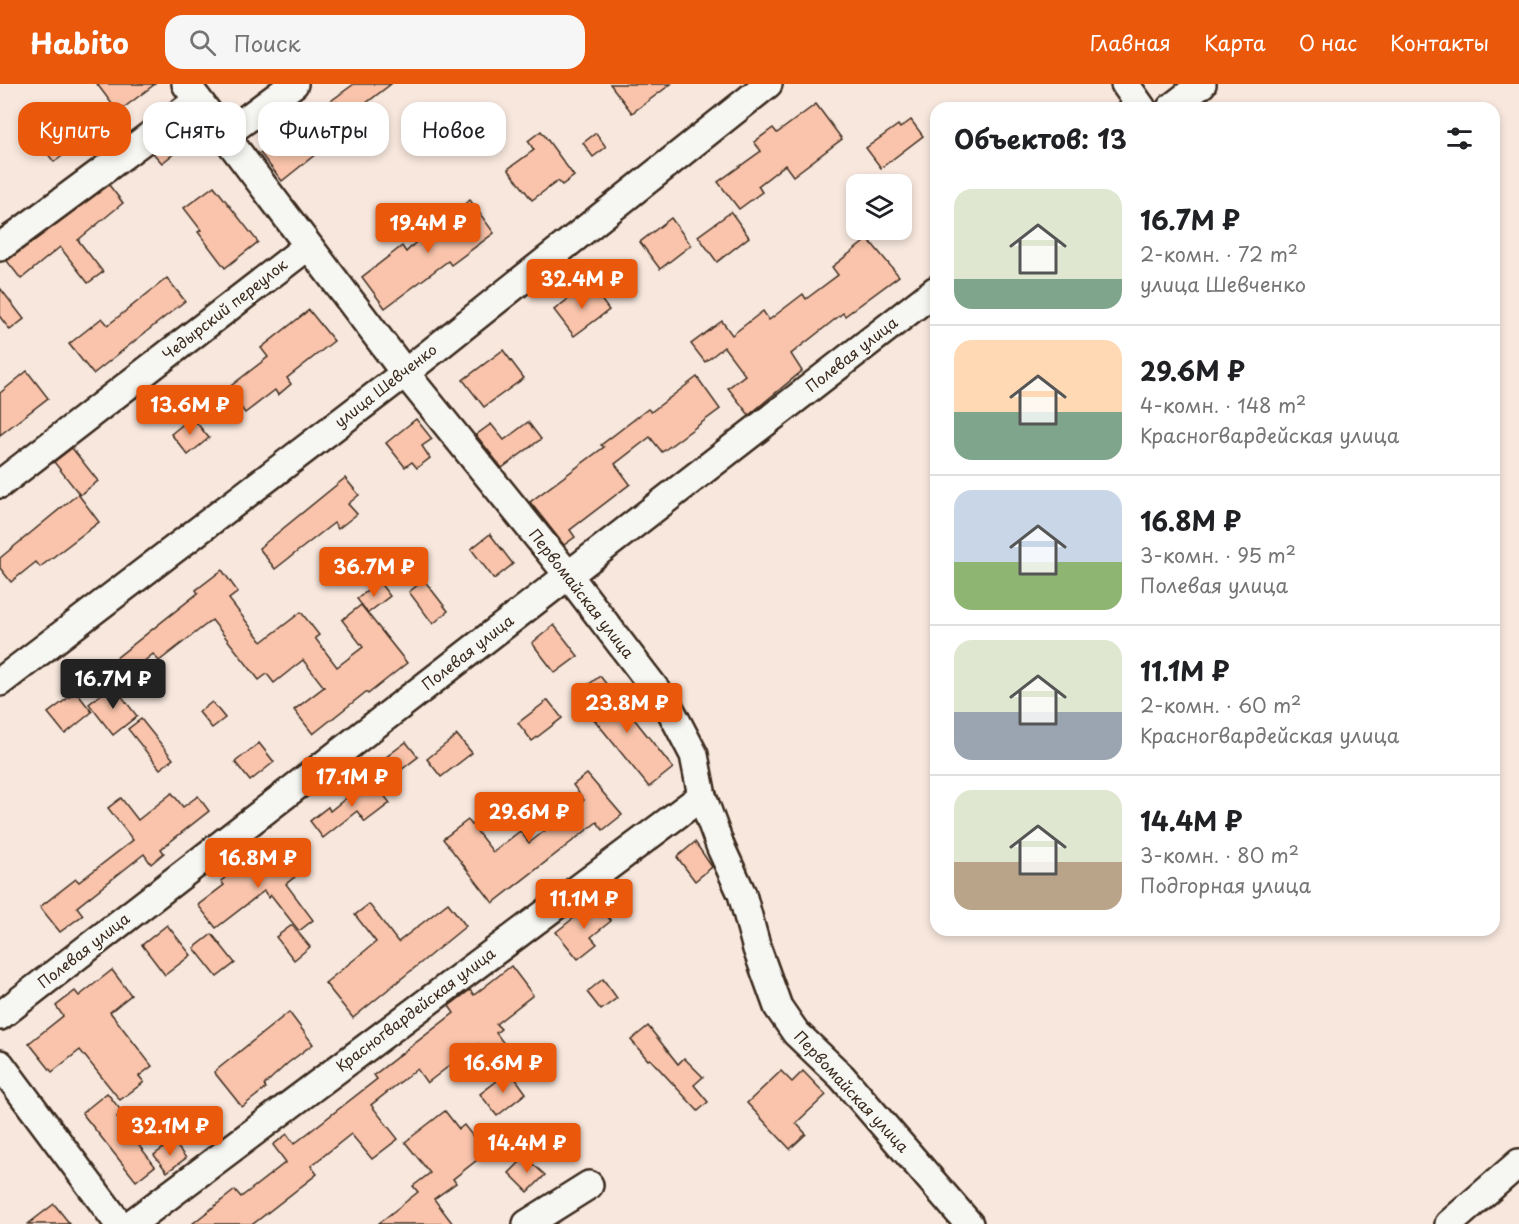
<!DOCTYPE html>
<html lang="ru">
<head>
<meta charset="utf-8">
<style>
  :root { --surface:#fff; --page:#f6f6f6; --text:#202124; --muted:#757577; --line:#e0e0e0; --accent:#ea580c }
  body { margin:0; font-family:"Playpen Sans",sans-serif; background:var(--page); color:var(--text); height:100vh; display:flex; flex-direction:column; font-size:22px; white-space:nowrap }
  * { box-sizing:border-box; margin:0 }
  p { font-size:20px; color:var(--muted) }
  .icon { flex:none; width:33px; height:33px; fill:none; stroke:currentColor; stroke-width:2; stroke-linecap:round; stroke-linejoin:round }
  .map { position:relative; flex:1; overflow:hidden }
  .sheet { position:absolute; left:930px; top:18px; width:570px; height:834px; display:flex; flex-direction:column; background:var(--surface); border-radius:18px; box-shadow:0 3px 9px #0003 }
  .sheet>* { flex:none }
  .hud { position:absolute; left:18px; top:18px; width:570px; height:54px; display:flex; gap:12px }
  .controls { position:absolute; left:846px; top:90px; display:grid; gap:12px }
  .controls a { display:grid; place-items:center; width:66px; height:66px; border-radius:12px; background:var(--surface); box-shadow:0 3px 9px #0003; font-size:30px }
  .price { position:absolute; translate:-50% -51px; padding:0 14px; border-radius:6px; background:var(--accent); color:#fff; font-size:20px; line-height:39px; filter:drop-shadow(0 2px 3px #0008) }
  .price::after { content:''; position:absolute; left:50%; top:36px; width:18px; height:14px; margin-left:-9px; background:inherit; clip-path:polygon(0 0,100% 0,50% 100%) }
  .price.selected { background:#222; color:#fff }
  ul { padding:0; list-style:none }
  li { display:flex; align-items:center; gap:18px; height:150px; padding:0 24px }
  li+li { border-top:2px solid var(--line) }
  li span { display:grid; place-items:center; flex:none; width:168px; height:120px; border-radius:18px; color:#555 }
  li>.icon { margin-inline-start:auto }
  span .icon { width:72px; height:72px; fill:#fffc; stroke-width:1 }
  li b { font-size:26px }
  h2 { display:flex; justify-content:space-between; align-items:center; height:72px; padding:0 24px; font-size:26px }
  .tag { padding:0 21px; border-radius:18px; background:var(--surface); box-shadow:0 3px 9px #0003; font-size:21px; line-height:54px }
  .tag.selected { background:var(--accent); color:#fff }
  header { display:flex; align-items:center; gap:36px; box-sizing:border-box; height:84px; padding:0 30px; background:var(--accent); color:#fff }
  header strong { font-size:28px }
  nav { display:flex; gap:33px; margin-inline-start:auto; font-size:21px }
  .search { width:420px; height:54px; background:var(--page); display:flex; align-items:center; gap:15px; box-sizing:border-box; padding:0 21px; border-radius:18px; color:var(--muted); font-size:22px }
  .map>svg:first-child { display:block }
</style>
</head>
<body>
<header>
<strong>Habito</strong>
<div class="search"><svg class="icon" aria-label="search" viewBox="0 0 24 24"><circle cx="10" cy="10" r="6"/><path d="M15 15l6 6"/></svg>Поиск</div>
<nav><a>Главная</a><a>Карта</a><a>О нас</a><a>Контакты</a></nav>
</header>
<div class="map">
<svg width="1519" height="1140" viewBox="0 0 1519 1140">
  <rect width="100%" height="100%" fill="#f7e7dd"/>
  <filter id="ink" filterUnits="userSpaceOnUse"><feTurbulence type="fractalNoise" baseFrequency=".0167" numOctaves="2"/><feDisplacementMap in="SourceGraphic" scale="12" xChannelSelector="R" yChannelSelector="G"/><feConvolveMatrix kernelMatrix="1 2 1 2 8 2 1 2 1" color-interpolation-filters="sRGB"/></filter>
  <g filter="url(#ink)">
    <g fill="#f9c4ab" stroke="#3b2a1e" stroke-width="1.5">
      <path d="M97,0H155L118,28Z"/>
      <path d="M354,0H391L356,27L361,34L282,97L260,69Z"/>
      <path d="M610,0H671L632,29Z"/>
      <path d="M816,20L842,55L793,92L785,81L758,102L762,108L739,125L718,98L761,67L754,58L773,44L777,49Z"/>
      <path d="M491,26L501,39L483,53L472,39Z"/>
      <path d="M48,33L72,65L54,78L30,47Z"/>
      <path d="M911,36L923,52L881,84L866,64L898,41L900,44Z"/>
      <path d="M541,47L574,92L562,101L558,97L532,116L508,85L534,66L528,57Z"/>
      <path d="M596,49L606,63L593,73L583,59Z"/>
      <path d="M177,51L185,61L162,79L153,69Z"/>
      <path d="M109,101L123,119L78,156L103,188L88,199L60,163L21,195L7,177Z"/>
      <path d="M214,102L258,158L225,184L198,148L201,146L184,124Z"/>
      <path d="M470,116L494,149L451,181L448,177L385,224L362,193L402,162L406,168L423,151Z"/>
      <path d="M731,128L749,153L717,178L698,152Z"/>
      <path d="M671,134L691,161L660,185L640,158Z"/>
      <path d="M868,155L899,192L845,232L843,229L791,270L802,287L749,331L728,304L745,291L724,263L705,278L691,260L722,237L732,251L763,227L769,236L803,210L806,215L838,191L832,183Z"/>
      <path d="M167,194L185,217L93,290L69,260L102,234L108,241Z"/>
      <path d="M589,199L609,226L574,252L554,226Z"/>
      <path d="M0,204L24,235L10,246L0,233Z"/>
      <path d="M309,226L334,257L287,294L291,300L278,311L275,306L245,329L227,305L268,273L261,264Z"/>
      <path d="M503,266L524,294L484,323L463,296Z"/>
      <path d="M27,287L48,314L0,351V309Z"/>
      <path d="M697,293L720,325L662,368L650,353L615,380L630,400L570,446L575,453L564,461L530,418L604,363L601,361L648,325L651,328Z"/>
      <path d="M192,333L209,354L188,371L171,350Z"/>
      <path d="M416,335L432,355L422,362L430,374L417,384L412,378L405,383L386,359Z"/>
      <path d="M528,338L541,355L502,384L476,351L491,340L504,356Z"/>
      <path d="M72,364L98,397L80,411L54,378Z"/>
      <path d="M345,394L359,411L348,420L357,430L338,445L334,439L275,485L259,464Z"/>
      <path d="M78,410L99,438L40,483L36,478L11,498L0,484V474Z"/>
      <path d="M490,450L513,480L494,495L471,465Z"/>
      <path d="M222,486L238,508L229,515L262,558L301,528L319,551L315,554L337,583L363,563L342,536L361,521L407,579L368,610L366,608L313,650L294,626L324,603L303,576L274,599L267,590L259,596L212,536L159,577L153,570L122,595L110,579L198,509L196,506Z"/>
      <path d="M424,496L448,527L433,540L409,508Z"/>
      <path d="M379,498L390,512L368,529L357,515Z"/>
      <path d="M554,541L578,572L555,589L532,559Z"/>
      <path d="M600,592L673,684L649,703L593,634L601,627L584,604Z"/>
      <path d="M113,601L137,632L113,651L89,620Z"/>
      <path d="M76,608L92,628L65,650L48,629Z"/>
      <path d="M548,616L562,634L532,657L518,639Z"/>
      <path d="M212,618L225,634L212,644L199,628Z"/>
      <path d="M141,635L173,675L160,685L128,645Z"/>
      <path d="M457,651L472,669L441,693L427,675Z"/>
      <path d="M406,658L418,673L389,695L377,680Z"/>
      <path d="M259,659L274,678L250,697L235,678Z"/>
      <path d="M587,690L622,731L603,746L597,738L493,819L443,755L468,736L493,768L520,747L529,759L584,716L573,701Z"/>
      <path d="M371,694L390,719L365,738L357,727L323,754L310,737L328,723L330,727Z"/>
      <path d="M172,709L183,723L198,712L209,727L161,765L164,769L151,780L144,770L77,823L83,831L60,848L40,823L76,795L79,798L133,756L108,724L121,714L138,736Z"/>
      <path d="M695,758L712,783L695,797L677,773Z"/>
      <path d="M278,759L301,788L286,800L313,836L299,847L271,811L269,814L264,807L216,844L198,821L224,801L221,797L237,784L240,788Z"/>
      <path d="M595,817L611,837L591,853L597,860L578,875L556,848Z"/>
      <path d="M448,819L466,842L353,934L325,899L376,858L355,831L369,820L398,858Z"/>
      <path d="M167,841L191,871L165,891L142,861Z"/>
      <path d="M292,841L310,863L294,876L276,853Z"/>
      <path d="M212,850L235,879L217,893L194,864Z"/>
      <path d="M511,882L533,911L496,940L501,945L496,949L511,969L495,982L478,960L427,999L417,985L371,1021L398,1055L372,1075L351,1050L311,1082L317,1090L253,1140H192L235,1106L241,1113L286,1078L273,1061L287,1050L294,1060L377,995L374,991L454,929L449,922L470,906L474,911Z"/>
      <path d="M112,886L131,911L110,928L152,982L139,992L144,998L120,1016L80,966L52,988L29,959L63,932L56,922L75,907L79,912Z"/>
      <path d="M603,895L617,914L601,926L587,908Z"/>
      <path d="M289,928L313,960L288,979L264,1001L266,1004L242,1023L214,988Z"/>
      <path d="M648,942L678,980L684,974L703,993L694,1001L708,1018L698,1027L650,975L648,976L631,956Z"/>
      <path d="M510,987L526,1009L497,1032L480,1010Z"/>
      <path d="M781,987L792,998L803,987L826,1011L796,1039L806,1050L790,1065L747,1019Z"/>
      <path d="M107,1009L123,1029L117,1033L155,1082L136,1097L82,1029Z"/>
      <path d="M445,1027L459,1045L464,1041L486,1069L453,1095L456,1099L434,1115L453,1140H378L418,1108L413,1102L430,1089L405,1058Z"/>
      <path d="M173,1057L186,1074L167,1088L154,1071Z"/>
      <path d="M525,1073L545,1091L528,1108L509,1089Z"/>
      <path d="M54,1120L70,1140H28Z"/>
    </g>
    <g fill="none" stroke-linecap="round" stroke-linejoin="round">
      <g stroke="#3b2a1e" stroke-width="32">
        <g id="minor">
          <path d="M186,0L405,289L569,492L669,623L694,671L702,712L721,764L742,810L757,865L778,923L796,949L842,993L969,1140"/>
          <path d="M1125,0L1142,24"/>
          <path d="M1171,24L1202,0"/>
          <path d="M225,51L294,0"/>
          <path d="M0,163L198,16"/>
          <path d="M0,400L308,162"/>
          <path d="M0,598L405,289L768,0"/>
          <path d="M0,932L936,206"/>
          <path d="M0,980L119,1140"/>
          <path d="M131,1140L702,712"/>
          <path d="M527,1140L589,1101"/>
          <path d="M1449,1140L1519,1079"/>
        </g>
      </g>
      <use href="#minor" stroke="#f6f6f2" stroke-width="27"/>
    </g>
  </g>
  <g text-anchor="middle" stroke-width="4.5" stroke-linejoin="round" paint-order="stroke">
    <g font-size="15" fill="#3b2a1e" stroke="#f6f6f2">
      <text transform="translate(225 226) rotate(-38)" y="5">Чедырский переулок</text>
      <text transform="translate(852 271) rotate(-38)" y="5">Полевая улица</text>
      <text transform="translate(386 302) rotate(-38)" y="5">улица Шевченко</text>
      <text transform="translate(581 510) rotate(52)" y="5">Первомайская улица</text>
      <text transform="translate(468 569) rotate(-38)" y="5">Полевая улица</text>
      <text transform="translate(84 867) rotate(-38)" y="5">Полевая улица</text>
      <text transform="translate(416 926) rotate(-37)" y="5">Красногвардейская улица</text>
      <text transform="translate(851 1008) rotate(47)" y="5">Первомайская улица</text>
    </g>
  </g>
</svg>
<div class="controls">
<a><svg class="icon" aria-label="layers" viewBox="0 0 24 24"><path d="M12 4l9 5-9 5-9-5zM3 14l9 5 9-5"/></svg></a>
</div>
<b class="price" style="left:428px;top:170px">19.4M ₽</b>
<b class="price" style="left:582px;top:226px">32.4M ₽</b>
<b class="price" style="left:190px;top:352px">13.6M ₽</b>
<b class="price" style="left:374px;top:514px">36.7M ₽</b>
<b class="price selected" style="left:113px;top:626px">16.7M ₽</b>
<b class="price" style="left:627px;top:650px">23.8M ₽</b>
<b class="price" style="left:352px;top:724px">17.1M ₽</b>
<b class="price" style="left:529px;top:759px">29.6M ₽</b>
<b class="price" style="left:258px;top:805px">16.8M ₽</b>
<b class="price" style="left:584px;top:846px">11.1M ₽</b>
<b class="price" style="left:503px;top:1010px">16.6M ₽</b>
<b class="price" style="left:170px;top:1073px">32.1M ₽</b>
<b class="price" style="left:527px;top:1090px">14.4M ₽</b>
<div class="hud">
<a class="tag selected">Купить</a>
<a class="tag">Снять</a>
<a class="tag">Фильтры</a>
<a class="tag">Новое</a>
</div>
<section class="sheet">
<h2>Объектов: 13<svg class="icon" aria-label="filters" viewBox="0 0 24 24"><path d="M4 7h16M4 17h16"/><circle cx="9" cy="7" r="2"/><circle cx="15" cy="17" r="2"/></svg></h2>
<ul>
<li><span style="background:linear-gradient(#dfe7d0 75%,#7fa58c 0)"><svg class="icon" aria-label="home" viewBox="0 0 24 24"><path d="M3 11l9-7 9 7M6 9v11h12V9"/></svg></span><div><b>16.7M ₽</b><p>2-комн. · 72 m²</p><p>улица Шевченко</p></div></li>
<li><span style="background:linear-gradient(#ffd9b3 60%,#7fa58c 0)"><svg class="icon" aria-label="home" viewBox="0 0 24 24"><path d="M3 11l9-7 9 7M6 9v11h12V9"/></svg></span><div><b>29.6M ₽</b><p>4-комн. · 148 m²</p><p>Красногвардейская улица</p></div></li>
<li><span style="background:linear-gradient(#c9d6e8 60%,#8fb573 0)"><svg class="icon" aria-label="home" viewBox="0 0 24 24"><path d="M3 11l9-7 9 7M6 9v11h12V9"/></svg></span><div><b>16.8M ₽</b><p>3-комн. · 95 m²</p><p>Полевая улица</p></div></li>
<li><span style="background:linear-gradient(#dfe7d0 60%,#9aa5b1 0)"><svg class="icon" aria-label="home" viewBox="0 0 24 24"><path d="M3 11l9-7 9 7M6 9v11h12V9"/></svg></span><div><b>11.1M ₽</b><p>2-комн. · 60 m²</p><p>Красногвардейская улица</p></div></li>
<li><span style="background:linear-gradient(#dfe7d0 60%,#b9a48a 0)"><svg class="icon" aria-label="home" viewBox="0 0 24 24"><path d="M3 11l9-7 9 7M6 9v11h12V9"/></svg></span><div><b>14.4M ₽</b><p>3-комн. · 80 m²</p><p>Подгорная улица</p></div></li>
</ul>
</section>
</div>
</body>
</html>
